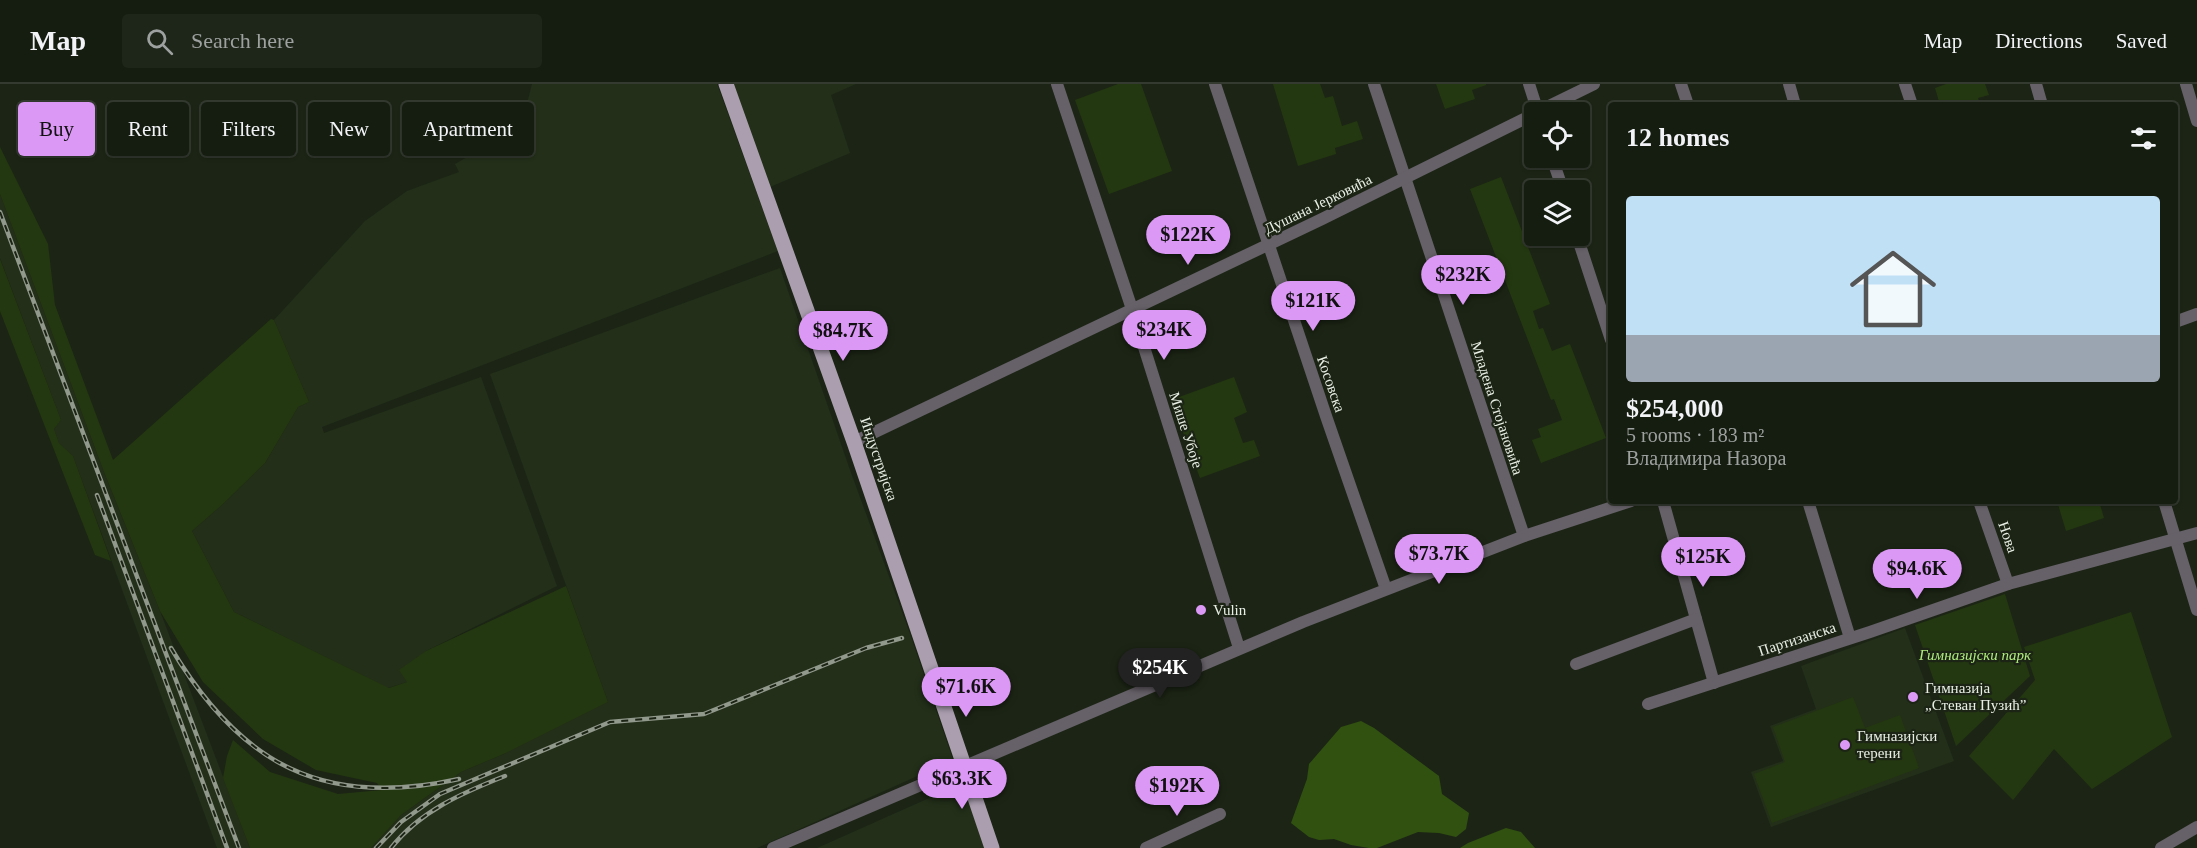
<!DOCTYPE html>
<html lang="en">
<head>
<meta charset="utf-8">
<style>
  :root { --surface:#151c10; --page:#1e2519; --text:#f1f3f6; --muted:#9da19f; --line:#343a30; --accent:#db99f5 }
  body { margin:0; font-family:Georgia,serif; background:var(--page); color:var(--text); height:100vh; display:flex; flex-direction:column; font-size:22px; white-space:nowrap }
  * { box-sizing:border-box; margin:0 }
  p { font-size:20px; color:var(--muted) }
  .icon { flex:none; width:33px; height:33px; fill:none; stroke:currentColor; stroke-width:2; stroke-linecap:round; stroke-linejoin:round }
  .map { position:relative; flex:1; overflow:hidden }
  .details { position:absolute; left:1608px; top:18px; width:570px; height:402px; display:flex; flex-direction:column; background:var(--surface); border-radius:6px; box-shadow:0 2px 4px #0004,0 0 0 2px var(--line) }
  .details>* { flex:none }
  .top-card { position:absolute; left:18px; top:18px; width:570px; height:54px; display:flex; gap:12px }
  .buttons { position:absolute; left:1524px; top:18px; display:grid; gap:12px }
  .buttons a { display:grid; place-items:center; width:66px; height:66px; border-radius:6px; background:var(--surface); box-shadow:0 2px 4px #0004,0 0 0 2px var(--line); font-size:30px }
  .price { position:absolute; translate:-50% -51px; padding:0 14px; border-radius:21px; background:var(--accent); color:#111; font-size:20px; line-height:39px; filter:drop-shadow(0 2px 3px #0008) }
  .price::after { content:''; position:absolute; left:50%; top:36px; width:18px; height:14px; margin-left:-9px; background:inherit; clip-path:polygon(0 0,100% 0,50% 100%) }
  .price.selected { background:#222; color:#fff }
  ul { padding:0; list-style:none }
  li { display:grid; align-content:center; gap:12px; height:318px; padding:0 18px }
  li span { display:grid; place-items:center; height:186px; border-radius:6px; color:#555 }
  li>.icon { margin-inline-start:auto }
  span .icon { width:108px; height:108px; fill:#fffc; stroke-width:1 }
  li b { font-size:26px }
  h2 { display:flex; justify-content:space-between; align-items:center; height:72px; padding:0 18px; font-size:26px }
  .tag { padding:0 21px; border-radius:6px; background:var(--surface); box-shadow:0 2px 4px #0004,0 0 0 2px var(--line); font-size:21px; line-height:54px }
  .tag.selected { background:var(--accent); color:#111 }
  header { display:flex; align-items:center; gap:36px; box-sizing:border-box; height:84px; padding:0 30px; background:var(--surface); border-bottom:2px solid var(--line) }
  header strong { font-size:28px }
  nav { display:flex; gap:33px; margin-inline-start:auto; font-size:21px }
  .search { width:420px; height:54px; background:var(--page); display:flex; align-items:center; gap:15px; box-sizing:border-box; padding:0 21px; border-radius:6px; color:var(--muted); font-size:22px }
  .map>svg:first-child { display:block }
</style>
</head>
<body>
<header>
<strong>Map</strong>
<div class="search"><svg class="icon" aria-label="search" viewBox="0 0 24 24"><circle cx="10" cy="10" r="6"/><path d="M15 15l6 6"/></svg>Search here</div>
<nav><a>Map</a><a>Directions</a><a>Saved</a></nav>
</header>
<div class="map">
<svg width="2197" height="764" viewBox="0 0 2197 764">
  <rect width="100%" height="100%" fill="#1c2515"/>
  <g fill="#232f19">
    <path d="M532,0H717L778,167L322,343L324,349L481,293L557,502L426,567L407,598L388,604L234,528L192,447L223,420L265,379L298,323L309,318L274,236L365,137L407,107L459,88L455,80L492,59L524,31Z"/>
    <path d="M733,0H856L831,11L850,69L770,103Z"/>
    <path d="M0,110L104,388L160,527L250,764H217L73,372L59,359L54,345L61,336L0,174Z"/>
    <path d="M780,184L850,386L910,550L953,676L757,764H371L401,731L461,688L506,669L608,618L490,290Z"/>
    <path d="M1905,544L1954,677L1771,743L1751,688L1783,677L1770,642L1816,625L1801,582Z"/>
    <path d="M954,703L968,710L985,764H817Z"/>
  </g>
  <g fill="#233810">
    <path d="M1118,0H1141L1172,87L1109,110L1075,16Z"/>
    <path d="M1273,0H1320L1325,14L1333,12L1342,42L1357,37L1363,55L1335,64L1336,70L1298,82Z"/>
    <path d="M1436,0H1486V1L1472,6L1475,15L1445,25Z"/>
    <path d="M1946,0H1985L1989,11L1978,14L1980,21H1968L1967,19L1961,21H1940L1935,4Z"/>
    <path d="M0,63L48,160L55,221L113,376L271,235L274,236L309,318L298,323L265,379L223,420L192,447L234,528L389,604L407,598L399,586L426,567L566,502L608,618L506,669L461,688L401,731L371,764H250L223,694L227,672L233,656L270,688L338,710L382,706L377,699L316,686L263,655L203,598L160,527L104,388L0,110Z"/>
    <path d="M1501,93L1550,220L1533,227L1539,245L1543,244L1552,267L1570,260L1606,354L1541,379L1532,356L1541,353L1538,345L1562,336L1554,315L1551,316L1470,105Z"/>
    <path d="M0,175L61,336L54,345L59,359L73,372L111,477L95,471L0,227Z"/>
    <path d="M1234,293L1247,328L1234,334L1243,359L1254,356L1260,372L1200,394L1171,316Z"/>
    <path d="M2057,417H2099L2104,434L2066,447Z"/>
    <path d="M2005,510L2030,592L1956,662L1915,541Z"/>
    <path d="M2131,528L2172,653L2092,705L2054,665L2013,716L1969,672L2035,596L2024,563Z"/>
    <path d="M1853,613L1865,644L1900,631L1919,684L1772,739L1754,690L1785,678L1773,643Z"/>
  </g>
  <g fill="#315110">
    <path d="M1361,637L1374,644L1439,692L1442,710L1469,729L1466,745L1456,753L1439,749L1418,748L1377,764H1369L1351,761L1334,755L1319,756L1309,753L1291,739L1307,695L1309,680L1341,643Z"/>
    <path d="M1506,744L1521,748L1535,764H1460L1468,759Z"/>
  </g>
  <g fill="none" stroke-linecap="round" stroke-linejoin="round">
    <g stroke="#666068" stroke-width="12">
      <path d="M1057,0L1132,225L1239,564"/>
      <path d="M1215,0L1327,335L1386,505"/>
      <path d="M1374,0L1524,452"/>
      <path d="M1529,0L1538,28"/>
      <path d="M1681,0L1688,21"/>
      <path d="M1789,0L1795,21"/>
      <path d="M1905,0L1912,21"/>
      <path d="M2036,0L2042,21"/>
      <path d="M2186,0L2197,37"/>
      <path d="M1537,28L1594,0"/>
      <path d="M1552,74L1563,106"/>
      <path d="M1577,152L1611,256"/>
      <path d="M2175,238L2197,230"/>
      <path d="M854,358L1322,135L1534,30"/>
      <path d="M1663,417L1714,599"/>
      <path d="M1808,417L1850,554"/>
      <path d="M1979,417L2008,500"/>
      <path d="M2164,417L2197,526"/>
      <path d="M1576,580L1696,535"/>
      <path d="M1648,620L1870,548L2008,500L2197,449"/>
      <path d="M773,764L1303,538L1524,452L1631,417"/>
      <path d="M1146,764L1220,730"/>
      <path d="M2161,764L2197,743"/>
    </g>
    <path stroke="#aa9eaf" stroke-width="15" d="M726,0L854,358L992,764"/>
    <g stroke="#91988c" stroke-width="4.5">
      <g id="rail">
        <path d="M0,128L239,764"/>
        <path d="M97,411L227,764"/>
        <path d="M171,564C240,680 323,725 459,695"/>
        <path d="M376,764L401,738L440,710L610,638L704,630L866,564L902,554"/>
        <path d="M391,764C420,727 462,709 505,692"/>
      </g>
    </g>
    <use href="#rail" stroke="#1c2515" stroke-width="2" stroke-dasharray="7" stroke-linecap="butt"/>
  </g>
  <g fill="#db99f5" stroke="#1c2515" stroke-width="2">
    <circle cx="1201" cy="526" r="6"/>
    <circle cx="1913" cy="613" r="6"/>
    <circle cx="1845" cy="661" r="6"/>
  </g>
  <g text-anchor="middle" stroke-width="4.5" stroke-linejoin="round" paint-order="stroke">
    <g font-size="15" fill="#e9efe5" stroke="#1c2515">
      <text transform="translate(1318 120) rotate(-26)" y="5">Душана Јерковића</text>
      <text transform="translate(1331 300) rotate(71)" y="5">Косовска</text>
      <text transform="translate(1497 324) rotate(72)" y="5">Младена Стојановића</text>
      <text transform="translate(1186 346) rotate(72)" y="5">Мише Убоје</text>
      <text transform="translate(879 375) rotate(71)" y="5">Индустријска</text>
      <text transform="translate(2008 453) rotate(71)" y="5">Нова</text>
      <text transform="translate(1797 555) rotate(-18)" y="5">Партизанска</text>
    </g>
    <g font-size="15" fill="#e9efe5" stroke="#1c2515" text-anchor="start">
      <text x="1213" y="531">Vulin</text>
      <text x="1925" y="609">Гимназија<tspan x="1925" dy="17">„Стеван Пузић”</tspan></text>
      <text x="1857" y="657">Гимназијски<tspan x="1857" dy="17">терени</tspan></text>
    </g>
    <g font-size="15" font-style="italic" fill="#afeb7e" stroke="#1c2515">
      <text x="1975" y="576">Гимназијски парк</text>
    </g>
  </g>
</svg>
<div class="buttons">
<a><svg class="icon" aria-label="locate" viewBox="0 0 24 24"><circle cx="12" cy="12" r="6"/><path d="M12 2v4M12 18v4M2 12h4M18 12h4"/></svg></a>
<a><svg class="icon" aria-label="layers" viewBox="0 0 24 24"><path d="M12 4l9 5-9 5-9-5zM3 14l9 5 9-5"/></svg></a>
</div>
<b class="price" style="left:1188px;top:182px">$122K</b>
<b class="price" style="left:1463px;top:222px">$232K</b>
<b class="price" style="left:1313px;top:248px">$121K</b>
<b class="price" style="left:1164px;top:277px">$234K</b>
<b class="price" style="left:843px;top:278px">$84.7K</b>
<b class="price" style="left:1439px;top:501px">$73.7K</b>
<b class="price" style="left:1703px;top:504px">$125K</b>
<b class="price" style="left:1917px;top:516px">$94.6K</b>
<b class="price selected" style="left:1160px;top:615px">$254K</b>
<b class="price" style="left:966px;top:634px">$71.6K</b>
<b class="price" style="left:962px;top:726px">$63.3K</b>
<b class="price" style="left:1177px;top:733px">$192K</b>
<div class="top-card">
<a class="tag selected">Buy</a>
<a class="tag">Rent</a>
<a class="tag">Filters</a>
<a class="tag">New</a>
<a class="tag">Apartment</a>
</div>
<section class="details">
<h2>12 homes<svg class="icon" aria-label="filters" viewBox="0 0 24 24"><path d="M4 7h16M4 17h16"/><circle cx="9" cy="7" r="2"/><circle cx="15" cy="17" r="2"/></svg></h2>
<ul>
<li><span style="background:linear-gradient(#bfe0f5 75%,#9aa5b1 0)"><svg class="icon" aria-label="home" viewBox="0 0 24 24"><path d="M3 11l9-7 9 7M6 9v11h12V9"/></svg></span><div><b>$254,000</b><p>5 rooms · 183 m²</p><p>Владимира Назора</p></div></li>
</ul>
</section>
</div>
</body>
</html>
